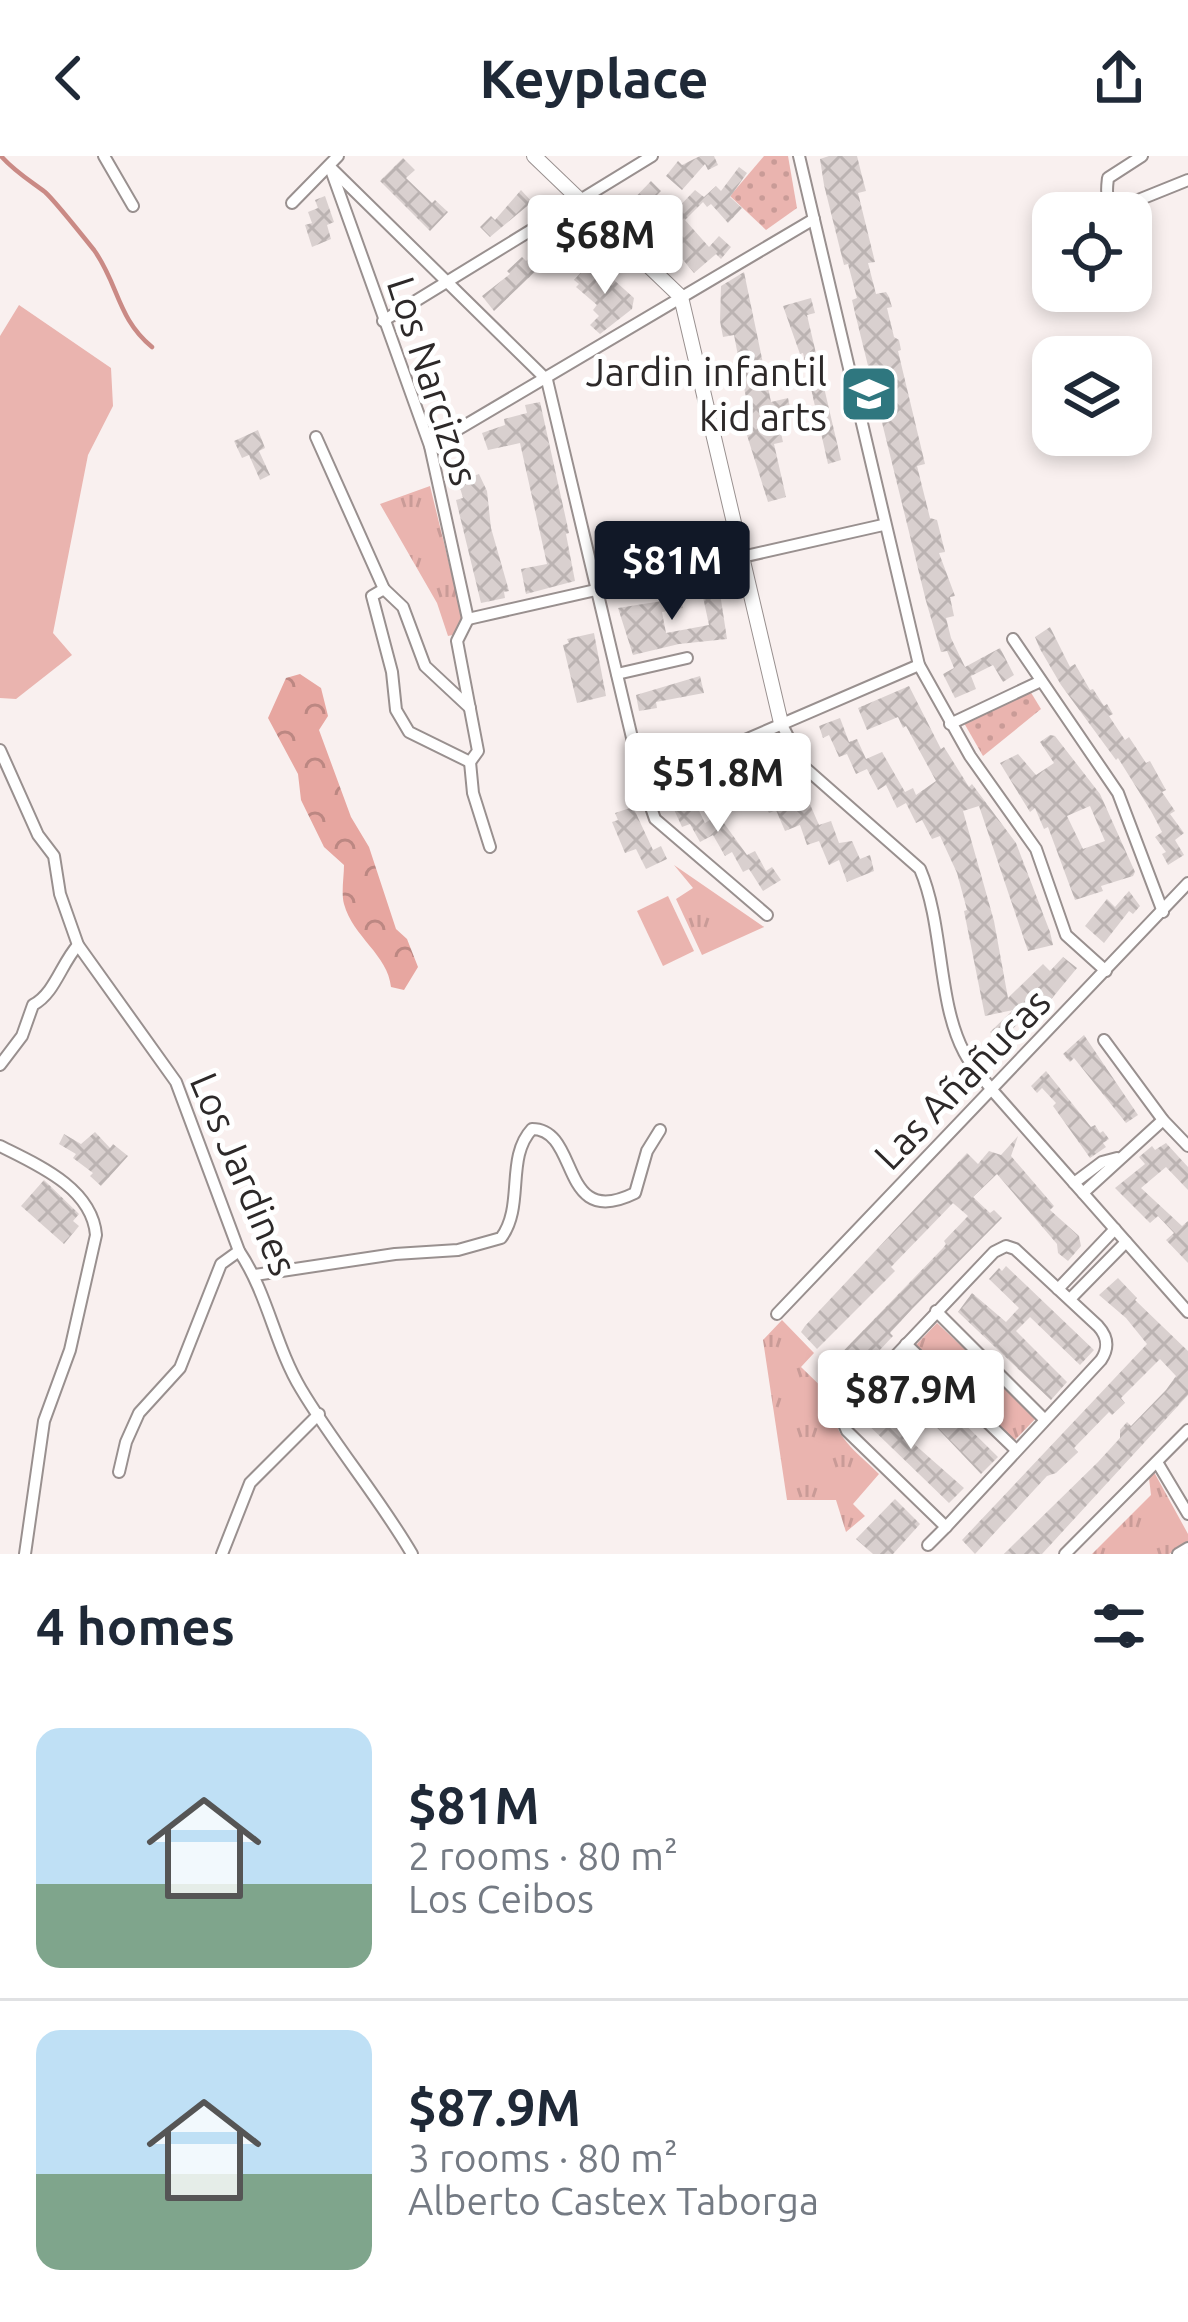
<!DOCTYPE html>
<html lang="en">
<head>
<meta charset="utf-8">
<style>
  :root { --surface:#fff; --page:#f6f6f7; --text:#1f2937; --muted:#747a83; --line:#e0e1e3; --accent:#111827 }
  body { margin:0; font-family:Ubuntu,sans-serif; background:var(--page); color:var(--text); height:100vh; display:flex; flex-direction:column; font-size:45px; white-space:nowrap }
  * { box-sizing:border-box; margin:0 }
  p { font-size:39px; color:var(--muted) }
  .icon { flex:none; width:66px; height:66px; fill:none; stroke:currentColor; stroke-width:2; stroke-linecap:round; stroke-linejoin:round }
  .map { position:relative; height:1398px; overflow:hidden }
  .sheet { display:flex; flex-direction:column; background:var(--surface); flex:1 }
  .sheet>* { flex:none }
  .buttons { position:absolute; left:1032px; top:36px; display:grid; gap:24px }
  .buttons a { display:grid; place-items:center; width:120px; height:120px; border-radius:24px; background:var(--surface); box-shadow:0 6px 18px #0003; font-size:60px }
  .price { position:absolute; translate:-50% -102px; padding:0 27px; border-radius:12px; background:#fff; color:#222; font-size:39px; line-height:78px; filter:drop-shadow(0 3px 6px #0008) }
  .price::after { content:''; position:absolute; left:50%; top:72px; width:36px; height:27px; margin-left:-18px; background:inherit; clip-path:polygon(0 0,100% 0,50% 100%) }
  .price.current { background:var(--accent); color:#fff }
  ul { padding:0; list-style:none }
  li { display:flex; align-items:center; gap:36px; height:300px; padding:0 36px }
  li+li { border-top:3px solid var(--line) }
  li span { display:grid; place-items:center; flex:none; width:336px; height:240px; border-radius:24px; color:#555 }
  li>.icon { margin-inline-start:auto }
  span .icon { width:144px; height:144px; fill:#fffc; stroke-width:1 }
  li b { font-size:51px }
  h2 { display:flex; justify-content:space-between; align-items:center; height:144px; padding:0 36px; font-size:51px }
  header { display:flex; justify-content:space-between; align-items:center; height:156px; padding:0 36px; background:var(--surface); font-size:54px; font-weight:700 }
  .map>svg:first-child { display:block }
</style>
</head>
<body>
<header><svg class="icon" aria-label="back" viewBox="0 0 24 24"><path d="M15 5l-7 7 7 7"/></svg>Keyplace<svg class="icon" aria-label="share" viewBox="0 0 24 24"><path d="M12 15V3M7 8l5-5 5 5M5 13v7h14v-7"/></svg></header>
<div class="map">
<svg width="1188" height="1398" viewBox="0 0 1188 1398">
  <defs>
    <pattern id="grass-dots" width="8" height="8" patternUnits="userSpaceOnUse" patternTransform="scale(3)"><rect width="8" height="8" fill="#eab4af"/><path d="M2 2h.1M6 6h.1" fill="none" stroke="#c99b97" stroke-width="1.8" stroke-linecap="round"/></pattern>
    <pattern id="forest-crowns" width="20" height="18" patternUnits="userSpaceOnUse" patternTransform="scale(3)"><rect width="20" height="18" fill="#e7a6a0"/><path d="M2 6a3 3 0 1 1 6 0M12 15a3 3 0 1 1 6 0" fill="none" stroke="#bc8782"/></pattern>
    <pattern id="park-tufts" width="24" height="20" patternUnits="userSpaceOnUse" patternTransform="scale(3)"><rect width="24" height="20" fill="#eab4af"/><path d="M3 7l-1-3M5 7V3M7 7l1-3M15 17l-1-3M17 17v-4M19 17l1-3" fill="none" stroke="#c99b97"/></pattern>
    <pattern id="building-cross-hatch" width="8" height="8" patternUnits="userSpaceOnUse" patternTransform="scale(3)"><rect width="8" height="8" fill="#d9d0cf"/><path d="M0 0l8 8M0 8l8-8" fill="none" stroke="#bbb3b2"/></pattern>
  </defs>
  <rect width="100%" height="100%" fill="#f9f0ef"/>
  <g fill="url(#grass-dots)">
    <path d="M764,0H788L797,52L766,74L730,40Z"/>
    <path d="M1030,535L1041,553L983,600L964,567Z"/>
  </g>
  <path fill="url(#forest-crowns)" d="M300,518L321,532L328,560L319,574L351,661L369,691L396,773L407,783L418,811L404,834L391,831C388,799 353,781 344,748C341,737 344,721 344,709L324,691L301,644L298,618L268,562L286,522Z"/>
  <g fill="url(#park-tufts)">
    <path d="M430,330L466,476L448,480L437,447L380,348Z"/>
    <path d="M674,709L764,771L702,799L676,743L693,732Z"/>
    <path d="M782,1164L814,1197L801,1211L836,1245C827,1278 858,1296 879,1318L853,1348L865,1360L846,1376L836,1344H787L763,1184Z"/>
    <path d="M937,1167L1037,1261L1015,1284L915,1190Z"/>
    <path d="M1154,1316L1188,1378V1387L1169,1398H1092L1151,1339L1149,1322Z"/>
  </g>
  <g fill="#eab4af">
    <path d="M19,149L111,212L113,250L88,299L53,477L72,499L16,543L0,542V180Z"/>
    <path d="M668,740L694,795L663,810L637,755Z"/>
  </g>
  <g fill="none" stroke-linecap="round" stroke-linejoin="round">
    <path stroke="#ca8a85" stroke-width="4.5" d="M1,0C14,15 29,24 45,36C53,43 86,84 94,94C119,129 117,162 152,191"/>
  </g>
  <g fill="url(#building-cross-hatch)" fill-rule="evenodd">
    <path d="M700,0H714L718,9L708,14L705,8L682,34L666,20L678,5L682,9Z"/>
    <path d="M829,0H857L862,20L866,35L858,37L875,106L868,107L876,138L886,136L889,141L892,151L887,152L894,181L899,184L901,194L898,195L925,308L917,310L930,362L937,364L945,396L939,397L955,440L950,441L954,460L946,462L951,482L965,511L1000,492L1014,519L1003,526L993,509L971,520L976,533L955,542L943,518L954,512L947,495L941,496L926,445L855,157L852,144L857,142L848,108L844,109L824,29L820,3Z"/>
    <path d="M403,2L415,14L406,22L432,47L435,44L448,56L430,75L380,25Z"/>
    <path d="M739,11L747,17L730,41L742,52L728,67L711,48L707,51L703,46L685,64L709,91L719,80L731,91L721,103L716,98L694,117L669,87L626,51L651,25L661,35L653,43L670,60L695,34L704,41L716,30L721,35Z"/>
    <path d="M521,34L532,46L490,81L480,71L491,60L495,64Z"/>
    <path d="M325,40L334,66L327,69L331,83L312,91L305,69L312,67L308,56L318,52L315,44Z"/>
    <path d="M559,78L569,90L541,110L494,155L482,140L510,118L507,115L522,101L526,105Z"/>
    <path d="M596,108L634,142L632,153L600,178L590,169L599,160L593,154L597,149L576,131L579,128L574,124L585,112L589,116Z"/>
    <path d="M744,116L771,246L788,242L791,256L777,259L783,286L774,288L786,341L768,346L745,273L741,249L747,247L734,179L723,181L720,165L721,130Z"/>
    <path d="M811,142L815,157L807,159L841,304L828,308L803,197L800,198L783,150Z"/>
    <path d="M540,246L569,377L566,378L575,425L526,438L521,413L547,408L520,287L488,294L482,277L505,269L504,263L527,257L525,249Z"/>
    <path d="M258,274L265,292L259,295L270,319L260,324L249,299L242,302L234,285Z"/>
    <path d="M471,314L473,320L479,318L487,335L491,372L509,435L504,436L505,442L481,447L456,344L463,342L456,318Z"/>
    <path d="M718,424L727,483L679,488L633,499L618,452L681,442L683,452L662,456L666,477L709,469L700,427Z"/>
    <path d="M1050,471L1070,511L1075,508L1090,534L1093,533L1104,550L1107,548L1113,558L1109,560L1125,584L1129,581L1146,607L1150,605L1166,634L1162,636L1175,655L1170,658L1184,677L1175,684L1184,699L1168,709L1162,698L1166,696L1155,681L1162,676L1151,655L1118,602L1116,604L1061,529L1040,493L1035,481Z"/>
    <path d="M594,477L606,540L577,547L563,489L569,487L567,483Z"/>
    <path d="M700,520L704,537L656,546L657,552L639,555L636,539Z"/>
    <path d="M909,530L941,593L944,591L969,631L972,628L1016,687L1050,776L1053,789L1028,795L979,650L963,655L994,765L1008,842L1043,808L1050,815L1063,801L1077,812L1049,846L1036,858L1032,853L1000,886L990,876L1013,854L985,860L964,755L967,754L957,717L940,680L932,683L922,664L916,667L906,647L897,652L886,629L878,634L867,613L856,618L847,598L839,601L829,579L823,582L819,570L840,562L849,586L857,583L866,603L882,596L905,636L913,632L916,639L936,625L906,570L903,572L898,561L867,574L858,552Z"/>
    <path d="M1050,579L1055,580L1100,638L1135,716L1133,720L1101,730L1103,735L1075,744L1048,671L1044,673L1035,652L1030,656L1000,607L1018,598L1036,619L1054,607L1040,586ZM1090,650L1105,685L1083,693L1067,660Z"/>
    <path d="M759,593L778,636L788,631L798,651L809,646L819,669L831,665L839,687L852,685L860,703L870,699L874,715L847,726L839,704L829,709L819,685L807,689L800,669L785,675L776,654L769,657L758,636L750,639L744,626L715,638L706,616Z"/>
    <path d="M685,626L705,667L718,659L747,699L755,695L766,715L772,711L781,724L763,735L749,713L743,716L732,696L725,700L713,679L700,686L690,668L682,671L666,636Z"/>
    <path d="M633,651L653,694L661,690L667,703L646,713L636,693L625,697L612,666L618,664L615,657Z"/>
    <path d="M1129,735L1140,750L1133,758L1129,755L1104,787L1085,770L1107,743L1115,751Z"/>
    <path d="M1084,879L1138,959L1126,967L1074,902L1070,906L1063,898Z"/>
    <path d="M1046,915L1091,971L1095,969L1100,977L1103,975L1109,983L1103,987L1106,991L1090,1002L1053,950L1056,947L1042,932L1037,937L1031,930Z"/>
    <path d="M95,976L110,992L113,988L128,1000L101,1030L90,1020L93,1017L73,1002L76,998L59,988L64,978L81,988Z"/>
    <path d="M1018,980L1011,1000L1054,1050L1050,1054L1079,1080L1081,1090L1068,1105L1058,1097L1057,1088L997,1018L973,1041L990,1057L994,1054L1002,1062L912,1153L890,1177L893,1180L846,1230L837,1238L831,1232L827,1235L819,1226L826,1220L823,1216L943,1092L946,1088L944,1085L968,1060L953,1047L891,1111L895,1115L817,1193L801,1176L805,1170L967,997L978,1008L989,995L1001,999Z"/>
    <path d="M1166,987L1188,1011V1034L1166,1011L1141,1032L1182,1070L1188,1065V1107L1166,1084L1174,1077L1158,1060L1150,1067L1115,1032L1145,1008L1139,1001L1152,990L1155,994Z"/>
    <path d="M44,1024L79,1058L73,1065L79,1070L64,1088L21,1050Z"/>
    <path d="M1006,1110L1094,1194L1080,1209L1030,1161L1016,1175L1067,1226L1051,1244L958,1156L972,1137L1006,1166L1019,1152L989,1123L999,1112L1002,1115Z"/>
    <path d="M1118,1122L1137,1142L1135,1144L1188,1195V1239L1042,1398H1004L1098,1306L1120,1282V1274L1127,1266L1131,1270L1166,1234L1176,1220L1160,1203L1121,1242L1125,1247L1112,1259L1109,1256L1074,1292L1078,1296L1056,1317L1047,1320L975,1398L962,1384L1147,1188L1126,1162L1099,1139Z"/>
    <path d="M906,1210L998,1301L981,1318L903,1236L900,1238L889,1227Z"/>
    <path d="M878,1244L902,1268L897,1273L964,1332L949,1347L861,1262Z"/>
    <path d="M895,1343L920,1368L893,1398H873L856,1383Z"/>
  </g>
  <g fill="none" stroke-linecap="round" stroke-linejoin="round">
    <g stroke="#99908f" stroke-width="14">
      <g id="street">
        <path d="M104,0L133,50"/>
        <path d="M799,0L919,509L970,600L1036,693L1066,779L1106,815"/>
        <path d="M1142,0L1108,22C1106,39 1105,44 1121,51L1188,24"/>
        <path d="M329,10L547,224L643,628L655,663L767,759"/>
        <path d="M331,14L430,290L468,463"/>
        <path d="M292,47L338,0"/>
        <path d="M383,165L652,0"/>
        <path d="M316,281L384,433L372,440L392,516L396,554L409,576L470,606L478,595L457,485L468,463"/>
        <path d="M430,290L814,63"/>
        <path d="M384,433L403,451L425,510L470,552"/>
        <path d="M468,463L883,369"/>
        <path d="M1013,483L1118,637L1163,756"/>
        <path d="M617,518L687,502"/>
        <path d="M781,567L803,610L920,713C944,769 937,845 964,896C971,910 983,922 992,934L1188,1156"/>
        <path d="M950,568L1041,525"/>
        <path d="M0,594L38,679L54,700L60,738L78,789L176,926L239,1095C268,1138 275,1190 301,1233C335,1290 378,1340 412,1398"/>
        <path d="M470,606L473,637L490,691"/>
        <path d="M643,628L919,509"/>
        <path d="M1104,884L1163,964L1188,990"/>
        <path d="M0,909L22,880L33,849C55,837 61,808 78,789"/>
        <path d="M0,990C38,1009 92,1032 96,1079L70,1194L44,1265L25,1398"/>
        <path d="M1074,1027L1102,1006L1117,1002"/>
        <path d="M1083,1037L1163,964"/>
        <path d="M1006,1090L1015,1093L1098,1170C1108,1181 1109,1192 1101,1204L946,1371L847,1275L843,1266L846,1252L994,1096Z"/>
        <path d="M255,1119L395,1098L458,1094L501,1082C525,1050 505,1002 532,973C581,973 558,1075 635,1037L647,995L660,974"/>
        <path d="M1058,1133L1115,1073"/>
        <path d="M1070,1143L1126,1086"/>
        <path d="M936,1155L1044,1263"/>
        <path d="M777,1158L1188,727"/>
        <path d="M906,1188L1016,1294"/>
        <path d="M1157,1306L1188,1358"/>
        <path d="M119,1316L126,1286L139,1257L180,1212L221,1108L239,1095"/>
        <path d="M928,1389L946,1371"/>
        <path d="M222,1398L250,1327L319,1258"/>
        <path d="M1065,1398L1188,1274"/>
        <path d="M1178,1398L1188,1392"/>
      </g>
    </g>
    <g stroke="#99908f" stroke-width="16">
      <path id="secondary" d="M534,0L681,141L781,567"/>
    </g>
    <use href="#street" stroke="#fff" stroke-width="10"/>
    <use href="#secondary" stroke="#fff" stroke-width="14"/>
  </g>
  <defs>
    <g id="school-square" transform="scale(3)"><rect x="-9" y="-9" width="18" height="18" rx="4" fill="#2f777f" stroke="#fff"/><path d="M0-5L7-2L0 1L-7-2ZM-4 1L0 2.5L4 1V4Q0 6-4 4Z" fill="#fff"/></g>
  </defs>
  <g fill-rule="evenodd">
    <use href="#school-square" x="869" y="238"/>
  </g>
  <g text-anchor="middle" stroke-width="10" stroke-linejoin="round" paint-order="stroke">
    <g font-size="39" fill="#2d2929" stroke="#fff" text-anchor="end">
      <text x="827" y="230">Jardin infantil<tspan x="827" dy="45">kid arts</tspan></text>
    </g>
    <g font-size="39" fill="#2d2929" stroke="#fff">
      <text transform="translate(433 225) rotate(72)" y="14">Los Narcizos</text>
      <text transform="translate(962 923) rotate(-46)" y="14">Las Añañucas</text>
      <text transform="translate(244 1018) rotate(67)" y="14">Los Jardines</text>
    </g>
  </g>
</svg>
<div class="buttons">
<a><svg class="icon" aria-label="locate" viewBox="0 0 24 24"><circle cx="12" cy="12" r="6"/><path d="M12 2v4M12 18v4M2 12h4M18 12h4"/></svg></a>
<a><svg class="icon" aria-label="layers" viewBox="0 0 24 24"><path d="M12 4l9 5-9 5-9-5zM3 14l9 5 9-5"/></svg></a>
</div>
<b class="price" style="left:605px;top:141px">$68M</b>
<b class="price current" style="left:672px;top:467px">$81M</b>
<b class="price" style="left:718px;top:679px">$51.8M</b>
<b class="price" style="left:911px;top:1296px">$87.9M</b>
</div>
<section class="sheet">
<h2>4 homes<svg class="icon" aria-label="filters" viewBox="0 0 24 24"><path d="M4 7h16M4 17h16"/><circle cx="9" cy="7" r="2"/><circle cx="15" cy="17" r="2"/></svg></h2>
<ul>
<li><span style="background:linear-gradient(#bfe0f5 65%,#7fa58c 0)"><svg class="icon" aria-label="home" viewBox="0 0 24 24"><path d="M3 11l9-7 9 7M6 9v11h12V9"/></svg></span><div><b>$81M</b><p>2 rooms · 80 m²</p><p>Los Ceibos</p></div></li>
<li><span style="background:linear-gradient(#bfe0f5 60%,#7fa58c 0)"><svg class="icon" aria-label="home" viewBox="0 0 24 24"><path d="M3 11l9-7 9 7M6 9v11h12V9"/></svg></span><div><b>$87.9M</b><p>3 rooms · 80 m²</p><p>Alberto Castex Taborga</p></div></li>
</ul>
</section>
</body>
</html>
